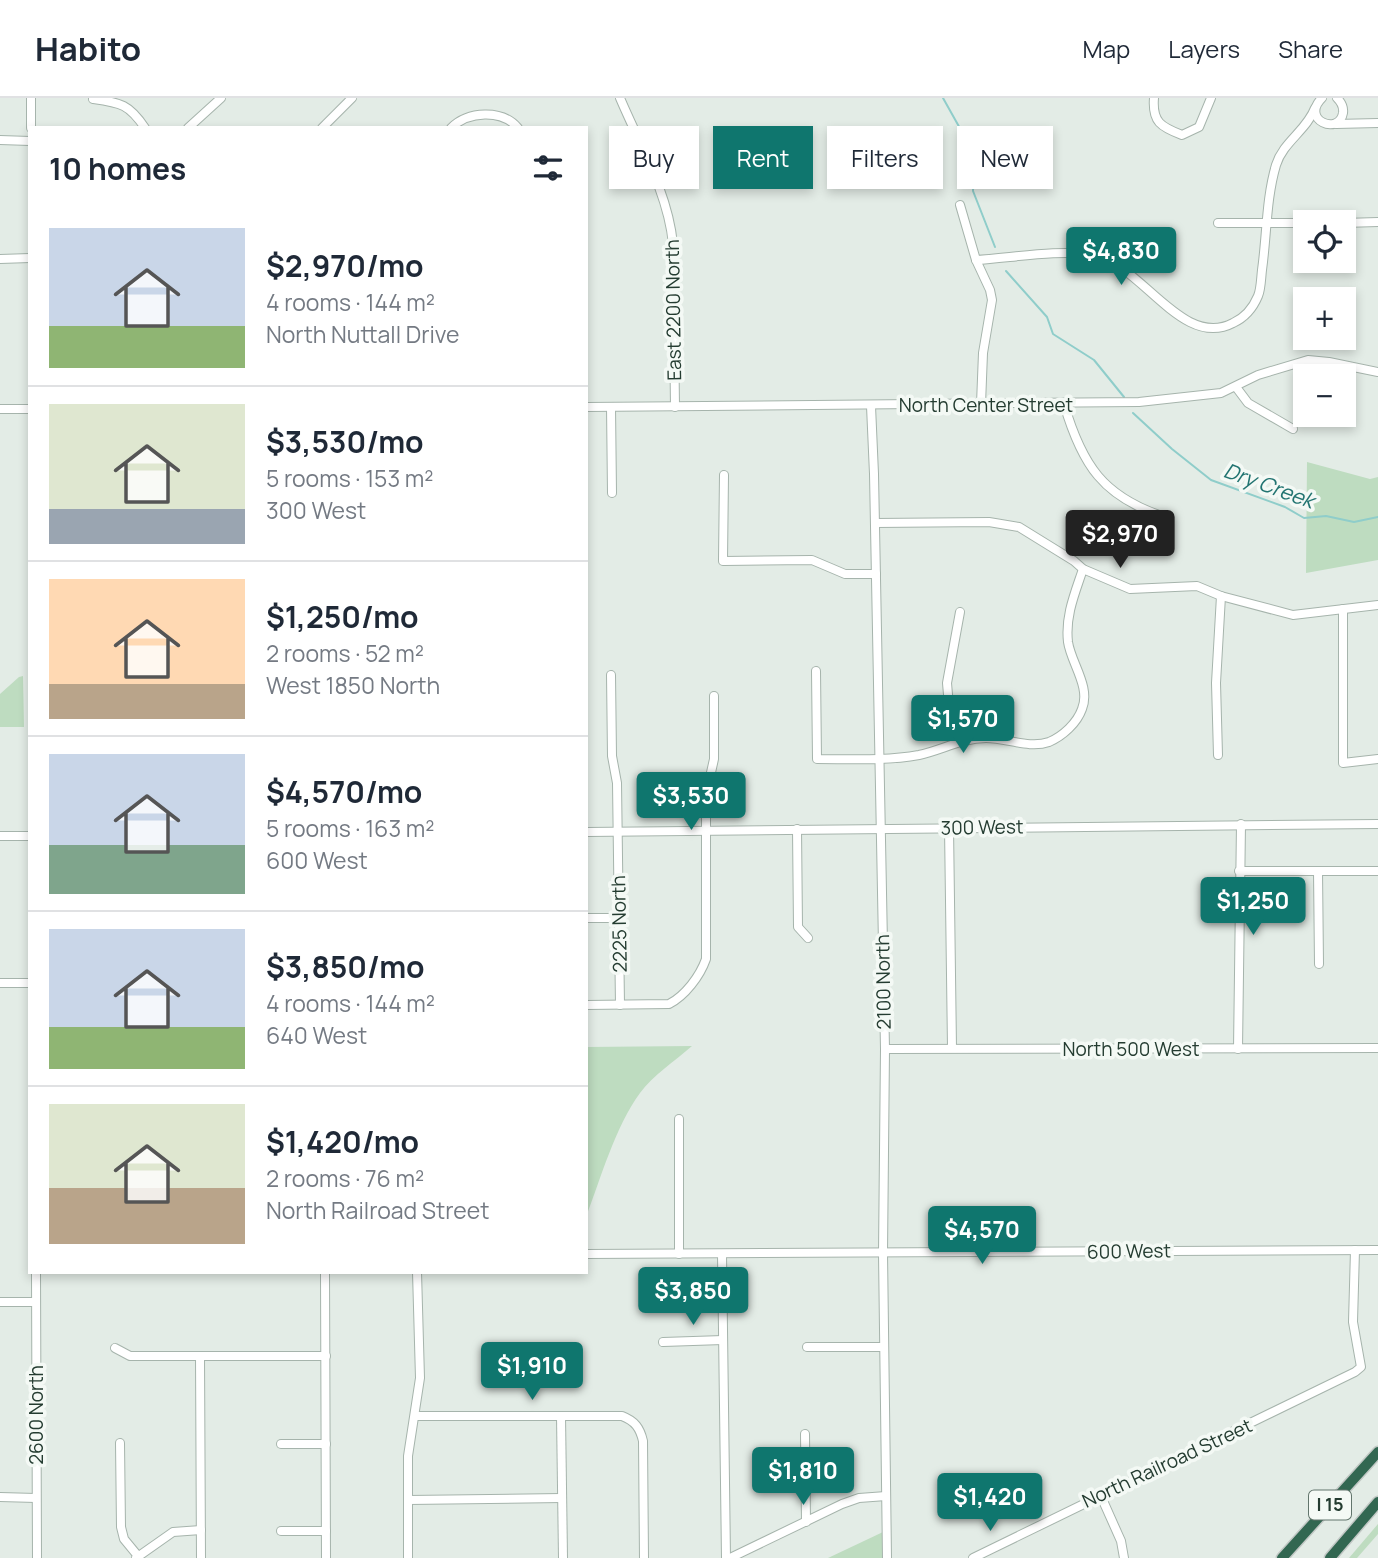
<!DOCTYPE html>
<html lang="en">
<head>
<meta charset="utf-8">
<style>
  :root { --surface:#fff; --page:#f2f2f3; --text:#1f2937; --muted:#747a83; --line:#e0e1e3; --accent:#0f766e }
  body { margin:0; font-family:Manrope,sans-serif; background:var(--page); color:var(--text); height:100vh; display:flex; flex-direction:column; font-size:26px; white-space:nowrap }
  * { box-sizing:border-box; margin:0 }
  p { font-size:23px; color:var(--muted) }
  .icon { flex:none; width:38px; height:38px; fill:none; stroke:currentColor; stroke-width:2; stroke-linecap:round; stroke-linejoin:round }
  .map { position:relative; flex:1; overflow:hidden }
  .side { position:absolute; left:28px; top:28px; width:560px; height:1148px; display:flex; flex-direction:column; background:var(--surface); border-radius:0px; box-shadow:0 4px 10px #0003 }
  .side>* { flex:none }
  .top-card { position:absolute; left:609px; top:28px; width:663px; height:63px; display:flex; gap:14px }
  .buttons { position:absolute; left:1293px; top:112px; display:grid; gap:14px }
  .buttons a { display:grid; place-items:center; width:63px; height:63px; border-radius:0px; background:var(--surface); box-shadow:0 4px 10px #0003; font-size:35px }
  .price { position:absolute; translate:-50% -60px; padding:0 16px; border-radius:7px; background:var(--accent); color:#fff; font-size:23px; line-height:46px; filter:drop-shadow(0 2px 4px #0008) }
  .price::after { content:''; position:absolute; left:50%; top:42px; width:21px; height:16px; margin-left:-10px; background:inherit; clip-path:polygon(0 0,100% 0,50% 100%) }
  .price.selected { background:#222; color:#fff }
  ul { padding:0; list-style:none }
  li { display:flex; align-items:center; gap:21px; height:175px; padding:0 21px }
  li+li { border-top:2px solid var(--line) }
  li span { display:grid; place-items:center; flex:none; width:196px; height:140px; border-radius:0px; color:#555 }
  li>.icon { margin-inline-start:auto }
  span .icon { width:84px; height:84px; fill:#fffc; stroke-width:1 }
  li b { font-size:30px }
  h2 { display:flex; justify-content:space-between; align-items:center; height:84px; padding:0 21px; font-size:30px }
  .tag { padding:0 24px; border-radius:0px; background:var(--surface); box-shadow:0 4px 10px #0003; font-size:24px; line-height:63px }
  .tag.selected { background:var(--accent); color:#fff }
  header { display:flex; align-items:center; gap:42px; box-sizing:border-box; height:98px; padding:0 35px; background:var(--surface); border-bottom:2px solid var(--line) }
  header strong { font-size:33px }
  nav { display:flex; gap:38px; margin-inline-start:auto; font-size:24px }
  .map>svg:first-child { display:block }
</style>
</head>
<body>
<header>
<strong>Habito</strong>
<nav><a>Map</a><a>Layers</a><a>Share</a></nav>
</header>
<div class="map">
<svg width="1378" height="1460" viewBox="0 0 1378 1460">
  <rect width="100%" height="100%" fill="#e3ece6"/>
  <g fill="#bedcc0">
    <path d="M1307,364L1370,381L1378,379V462L1306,475Z"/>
    <path d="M23,578L24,629H0V596L19,579Z"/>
    <path d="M692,948C675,963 653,977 640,995C615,1029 601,1080 586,1119V949Z"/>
    <path d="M1378,1426V1436L1357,1460H1349Z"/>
    <path d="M883,1434L882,1460H828Z"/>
  </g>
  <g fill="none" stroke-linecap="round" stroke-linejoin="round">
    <g stroke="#8fcdca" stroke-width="2">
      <path d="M943,0L971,50L974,64L973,93L995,149"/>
      <path d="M1006,173L1047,219L1053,236L1094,262L1124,299"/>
      <path d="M1133,315L1172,351L1211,382L1285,409L1304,420L1326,418L1354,424L1378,419"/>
    </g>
    <g stroke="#a6b4ac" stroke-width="10">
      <g id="minor">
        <path d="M31,0V30"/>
        <path d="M620,0C640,47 668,95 673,146L675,309"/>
        <path d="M1154,0C1152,24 1161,29 1182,37L1199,29L1211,0"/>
        <path d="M1322,0C1300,22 1339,38 1343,15C1344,8 1341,4 1337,0"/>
        <path d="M93,1C121,5 129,6 145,30"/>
        <path d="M1336,26L1378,25"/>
        <path d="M188,30L221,0"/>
        <path d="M322,30L352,0"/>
        <path d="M451,30C468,13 502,11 518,30"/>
        <path d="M0,42L30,43"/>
        <path d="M960,107L976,162L990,192L992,202L983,255L981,306"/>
        <path d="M1218,125H1306"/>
        <path d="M1344,125L1378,124"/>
        <path d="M0,161L30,160"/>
        <path d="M976,162C1011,160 1059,151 1093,157C1141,165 1182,252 1233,225C1244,220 1253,210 1258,198C1261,191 1261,180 1262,172C1267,136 1266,101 1276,67C1283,44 1307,32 1315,10"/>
        <path d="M1236,289L1248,305L1293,331"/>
        <path d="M1064,306C1082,367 1103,399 1165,419"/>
        <path d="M871,308L874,376L885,951L883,1155L887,1460"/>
        <path d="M586,309L1139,304L1221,295L1258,277L1308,262L1329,264L1378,274"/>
        <path d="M611,309L612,395"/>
        <path d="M0,311H30"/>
        <path d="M724,377L723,463L812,462L845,476H876"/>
        <path d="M875,425L989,424L1019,429L1074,463L1083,471L1130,491L1197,488L1221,498L1293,517L1378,507"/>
        <path d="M1343,511V665L1378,661"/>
        <path d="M816,573L817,661C851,661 886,663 919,657C942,652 962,640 986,640C1007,640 1029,651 1049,644C1063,638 1077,625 1082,611C1091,589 1071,565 1068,544C1065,518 1075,495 1083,471"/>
        <path d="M611,577L612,658L617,685L620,907"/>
        <path d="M959,643L949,608L947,585L960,514"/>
        <path d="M1218,657L1216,585L1221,498"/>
        <path d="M949,729L952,950"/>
        <path d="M797,731L798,829L808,840"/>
        <path d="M586,734L1378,726"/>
        <path d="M0,738H30"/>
        <path d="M1239,773H1378"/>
        <path d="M1318,773L1319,866"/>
        <path d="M586,820H619"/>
        <path d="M0,885H30"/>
        <path d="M586,907L669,906C685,898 700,878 706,861V697L714,661V598"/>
        <path d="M885,951L1378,950"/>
        <path d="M1238,951L1241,726"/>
        <path d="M586,1156L1378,1152"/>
        <path d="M679,1156V1021"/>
        <path d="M722,1156L726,1460"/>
        <path d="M36,1174L37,1460"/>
        <path d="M325,1174L326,1460"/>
        <path d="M0,1204H36"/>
        <path d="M663,1244L723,1242"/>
        <path d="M807,1249H884"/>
        <path d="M115,1250L130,1258H326"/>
        <path d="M200,1258L201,1460"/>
        <path d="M415,1318H622C635,1323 640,1330 643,1343L644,1460"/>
        <path d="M561,1318L563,1460"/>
        <path d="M805,1336L806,1424"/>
        <path d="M120,1345L121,1429L124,1441L138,1458"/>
        <path d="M281,1346H326"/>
        <path d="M1100,1396L1121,1443L1124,1460"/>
        <path d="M0,1399L36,1400"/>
        <path d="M408,1402L562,1400"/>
        <path d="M281,1433H326"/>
        <path d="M136,1460L173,1434L201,1432"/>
        <path d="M408,1460V1358L420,1280L417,1174"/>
        <path d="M730,1460L842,1406L859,1400L886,1398"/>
        <path d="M973,1460L1355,1274L1361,1269L1353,1224L1355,1152"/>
      </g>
    </g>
    <g stroke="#c2c8c5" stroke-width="13">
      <g id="highway">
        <path d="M1282,1460L1378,1354"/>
        <path d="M1330,1460L1378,1404"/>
      </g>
    </g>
    <use href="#minor" stroke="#fff" stroke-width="8"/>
    <use href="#highway" stroke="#326751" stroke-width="10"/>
  </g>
  <g text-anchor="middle" stroke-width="7" stroke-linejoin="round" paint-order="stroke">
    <rect fill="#f4f9f5" stroke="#62756c" stroke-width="2" x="1309" y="1392.5" width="42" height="29" rx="5"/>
    <g font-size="18" font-weight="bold" fill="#243c31">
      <text x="1330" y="1413">I 15</text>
    </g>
    <g font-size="19" fill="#243c31" stroke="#f4f9f5">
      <text transform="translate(673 212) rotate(-91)" y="7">East 2200 North</text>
      <text x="986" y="314">North Center Street</text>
      <text transform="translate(982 729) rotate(-1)" y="7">300 West</text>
      <text transform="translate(619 826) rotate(-91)" y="7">2225 North</text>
      <text transform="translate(883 884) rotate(-91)" y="7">2100 North</text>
      <text x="1131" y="958">North 500 West</text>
      <text transform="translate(1129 1153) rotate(-1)" y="7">600 West</text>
      <text transform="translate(36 1317) rotate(-90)" y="7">2600 North</text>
      <text transform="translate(1167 1365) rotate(-25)" y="7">North Railroad Street</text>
    </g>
    <g font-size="21" font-style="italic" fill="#227471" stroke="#f4f9f5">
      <text transform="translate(1269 388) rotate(20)" y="7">Dry Creek</text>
    </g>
  </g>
</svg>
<div class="buttons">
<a><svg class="icon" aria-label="locate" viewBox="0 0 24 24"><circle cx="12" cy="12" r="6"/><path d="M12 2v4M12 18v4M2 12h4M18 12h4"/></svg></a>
<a>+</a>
<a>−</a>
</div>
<b class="price" style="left:1121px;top:189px">$4,830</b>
<b class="price selected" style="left:1120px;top:472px">$2,970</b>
<b class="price" style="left:963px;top:657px">$1,570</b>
<b class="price" style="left:691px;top:734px">$3,530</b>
<b class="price" style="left:1253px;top:839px">$1,250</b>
<b class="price" style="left:982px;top:1168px">$4,570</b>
<b class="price" style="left:693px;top:1229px">$3,850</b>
<b class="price" style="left:532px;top:1304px">$1,910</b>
<b class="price" style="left:803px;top:1409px">$1,810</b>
<b class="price" style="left:990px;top:1435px">$1,420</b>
<div class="top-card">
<a class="tag">Buy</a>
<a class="tag selected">Rent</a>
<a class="tag">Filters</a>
<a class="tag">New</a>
</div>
<section class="side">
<h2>10 homes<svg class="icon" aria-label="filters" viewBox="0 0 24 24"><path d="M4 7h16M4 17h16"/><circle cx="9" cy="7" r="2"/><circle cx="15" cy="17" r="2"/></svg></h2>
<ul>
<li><span style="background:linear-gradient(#c9d6e8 70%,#8fb573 0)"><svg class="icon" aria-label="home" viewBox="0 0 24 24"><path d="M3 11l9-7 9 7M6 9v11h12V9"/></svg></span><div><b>$2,970/mo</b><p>4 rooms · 144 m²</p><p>North Nuttall Drive</p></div></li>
<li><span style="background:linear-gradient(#dfe7d0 75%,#9aa5b1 0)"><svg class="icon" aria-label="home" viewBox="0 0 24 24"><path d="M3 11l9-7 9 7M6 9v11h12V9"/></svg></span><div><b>$3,530/mo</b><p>5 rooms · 153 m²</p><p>300 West</p></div></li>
<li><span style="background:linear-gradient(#ffd9b3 75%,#b9a48a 0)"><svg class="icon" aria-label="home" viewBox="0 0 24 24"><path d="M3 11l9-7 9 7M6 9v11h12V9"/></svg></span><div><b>$1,250/mo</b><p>2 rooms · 52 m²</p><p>West 1850 North</p></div></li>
<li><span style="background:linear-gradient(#c9d6e8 65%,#7fa58c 0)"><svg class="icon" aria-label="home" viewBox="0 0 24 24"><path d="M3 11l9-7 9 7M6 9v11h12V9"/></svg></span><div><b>$4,570/mo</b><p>5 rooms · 163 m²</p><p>600 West</p></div></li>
<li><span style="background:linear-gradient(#c9d6e8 70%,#8fb573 0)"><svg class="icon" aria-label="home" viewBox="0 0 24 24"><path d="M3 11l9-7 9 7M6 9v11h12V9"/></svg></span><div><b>$3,850/mo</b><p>4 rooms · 144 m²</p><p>640 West</p></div></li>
<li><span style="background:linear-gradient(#dfe7d0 60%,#b9a48a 0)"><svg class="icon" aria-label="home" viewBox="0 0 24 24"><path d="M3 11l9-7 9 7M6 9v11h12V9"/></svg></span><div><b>$1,420/mo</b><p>2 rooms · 76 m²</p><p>North Railroad Street</p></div></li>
</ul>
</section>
</div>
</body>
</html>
